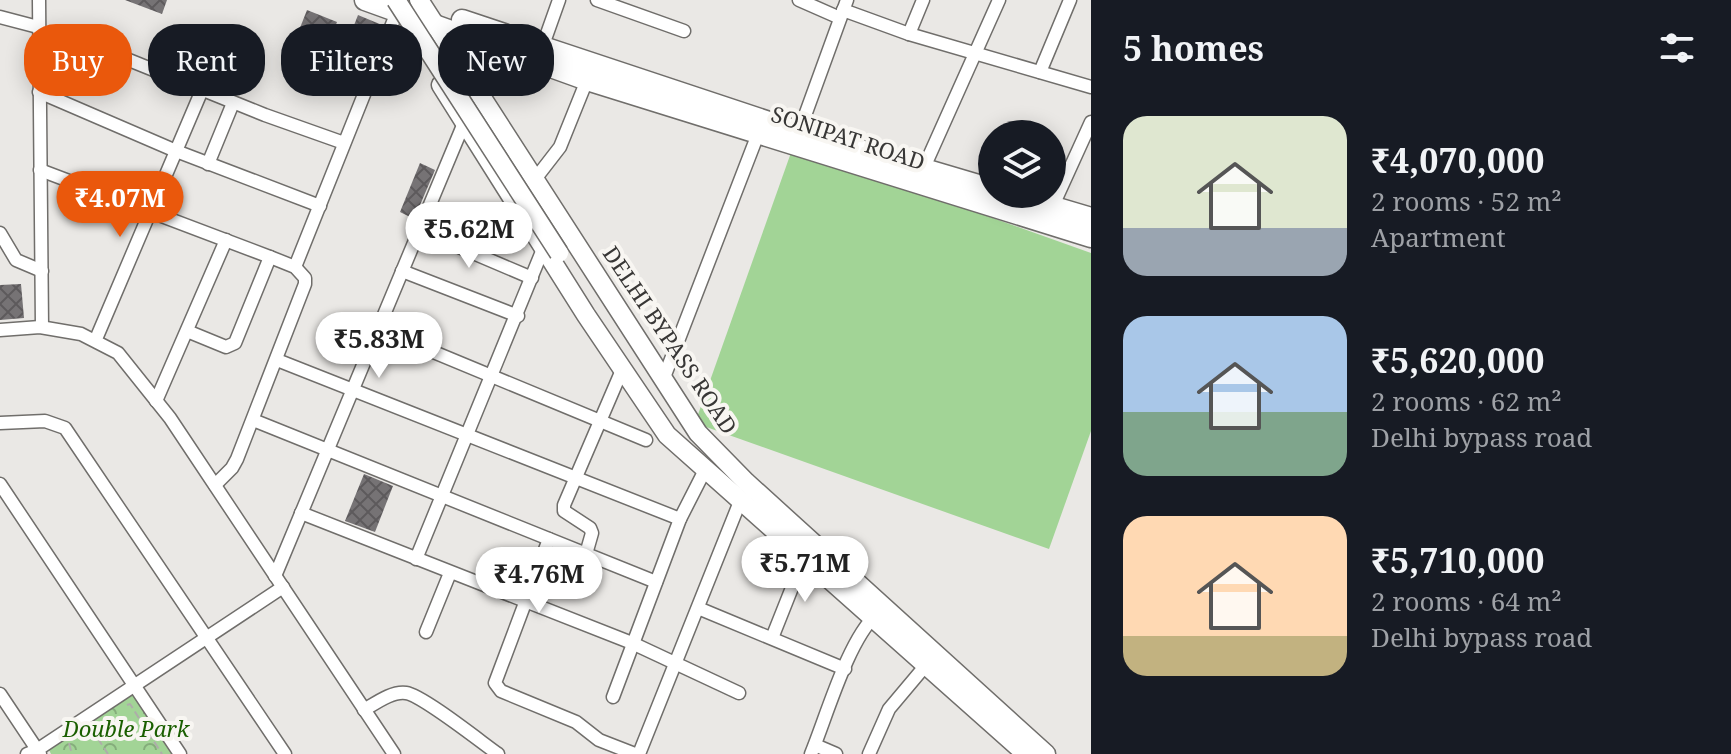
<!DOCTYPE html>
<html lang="en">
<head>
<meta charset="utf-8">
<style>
  :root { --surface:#171b24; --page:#20242c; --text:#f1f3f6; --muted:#9ea1a6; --accent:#ea580c }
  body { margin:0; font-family:"Noto Serif",serif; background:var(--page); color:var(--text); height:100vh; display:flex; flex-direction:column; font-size:30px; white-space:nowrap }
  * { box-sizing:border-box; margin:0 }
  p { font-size:26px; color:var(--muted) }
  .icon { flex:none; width:44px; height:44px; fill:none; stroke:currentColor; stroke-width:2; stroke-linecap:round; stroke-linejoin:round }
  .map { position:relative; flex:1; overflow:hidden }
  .panel { display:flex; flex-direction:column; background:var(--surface); width:640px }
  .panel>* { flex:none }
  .guide { position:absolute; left:24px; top:24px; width:760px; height:72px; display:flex; gap:16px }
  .controls { position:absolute; left:978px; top:120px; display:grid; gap:16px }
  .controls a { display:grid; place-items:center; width:88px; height:88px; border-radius:50%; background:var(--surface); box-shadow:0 4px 20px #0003; font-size:40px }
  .price { position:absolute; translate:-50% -68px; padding:0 18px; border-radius:28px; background:#fff; color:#222; font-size:26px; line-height:52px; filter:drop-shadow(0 2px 4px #0008) }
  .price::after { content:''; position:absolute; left:50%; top:48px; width:24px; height:18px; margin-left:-12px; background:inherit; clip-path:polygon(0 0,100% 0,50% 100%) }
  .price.active { background:var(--accent); color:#fff }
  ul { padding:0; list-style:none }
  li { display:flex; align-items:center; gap:24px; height:200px; padding:0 32px }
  li span { display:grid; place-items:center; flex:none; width:224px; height:160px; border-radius:24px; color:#555 }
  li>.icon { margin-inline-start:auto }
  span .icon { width:96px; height:96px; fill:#fffc; stroke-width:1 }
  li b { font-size:34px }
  h2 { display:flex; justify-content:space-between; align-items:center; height:96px; padding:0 32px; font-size:34px }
  .pill { padding:0 28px; border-radius:32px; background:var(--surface); box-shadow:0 4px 20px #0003; font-size:28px; line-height:72px }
  .pill.active { background:var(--accent); color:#fff }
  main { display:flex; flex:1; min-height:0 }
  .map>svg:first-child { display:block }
</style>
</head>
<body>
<main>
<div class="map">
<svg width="1091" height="754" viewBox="0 0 1091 754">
  <defs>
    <pattern id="park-crowns" width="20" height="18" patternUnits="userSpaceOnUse" patternTransform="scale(2)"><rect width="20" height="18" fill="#a2d496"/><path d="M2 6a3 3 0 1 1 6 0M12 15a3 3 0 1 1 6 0" fill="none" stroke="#85ad7b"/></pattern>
    <pattern id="building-cross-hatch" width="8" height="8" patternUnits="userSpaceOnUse" patternTransform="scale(2)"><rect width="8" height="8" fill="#767375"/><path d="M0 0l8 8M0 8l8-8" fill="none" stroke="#5d5a5c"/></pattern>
  </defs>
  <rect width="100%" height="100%" fill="#eae8e5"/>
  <path fill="url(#park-crowns)" d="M133,694L174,754H51L49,750Z"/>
  <path fill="#a2d496" d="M793,147L1091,253V431L1049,549L695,423Z"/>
  <g fill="url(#building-cross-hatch)">
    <path d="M125,0H167L162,14Z"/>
    <path d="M307,10L337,22L315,77L285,66Z"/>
    <path d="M358,15L382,25L357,88L333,79Z"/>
    <path d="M420,163L435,170L414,219L400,212Z"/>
    <path d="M21,284L24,318L0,320V285Z"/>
    <path d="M364,474L393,486L375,532L345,521Z"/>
  </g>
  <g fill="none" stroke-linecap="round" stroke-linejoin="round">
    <g stroke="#706e6b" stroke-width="15">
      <g id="minor">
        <path d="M39,0L42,327"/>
        <path d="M597,0L684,31"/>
        <path d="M799,0L840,18"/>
        <path d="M843,10L909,34L1091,87"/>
        <path d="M0,17L38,27"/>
        <path d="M909,34L923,0"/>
        <path d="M543,45L559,0"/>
        <path d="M119,56L265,115L344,143"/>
        <path d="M1040,72L1070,0"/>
        <path d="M39,92L176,151L320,206"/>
        <path d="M799,132L847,0"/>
        <path d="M208,164L233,103"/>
        <path d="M40,170L270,257L295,267L305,278V284L237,459L232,468L215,485"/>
        <path d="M922,172L999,0"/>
        <path d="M536,178L560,147L587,80"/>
        <path d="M1051,210L1091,122"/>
        <path d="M419,230L532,278"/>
        <path d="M0,233L16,260L42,271"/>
        <path d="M295,267L397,12"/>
        <path d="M402,271L518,316"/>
        <path d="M378,329L646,440"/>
        <path d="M0,330L40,327L81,334L118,353L170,418L394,754"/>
        <path d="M187,331L226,347L235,343L270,257"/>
        <path d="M96,339L202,90"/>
        <path d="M277,360L680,519"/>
        <path d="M663,380L758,134"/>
        <path d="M156,401L226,240"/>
        <path d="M253,420L656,582"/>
        <path d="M0,423L45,421L65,428L285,754"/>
        <path d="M0,484L180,754"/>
        <path d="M301,513L632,643L739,693"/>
        <path d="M549,539L495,683L501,691L576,722L599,740L635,754"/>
        <path d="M586,554L592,533L590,528L564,511V505L622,370"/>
        <path d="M416,559L543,249"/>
        <path d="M275,576L464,123"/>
        <path d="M698,608L845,669"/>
        <path d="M426,632L450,573"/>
        <path d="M772,638L805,555"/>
        <path d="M0,694L40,754"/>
        <path d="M613,697L680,519L706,468"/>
        <path d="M364,710C376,703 392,691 406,693C422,695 481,742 498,754"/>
        <path d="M815,745L836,754"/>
        <path d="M27,754L37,750L283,587"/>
        <path d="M639,754L741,499"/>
        <path d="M811,754C826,718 848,640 876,615"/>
        <path d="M869,754L889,709L926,665"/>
      </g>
    </g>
    <g stroke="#706e6b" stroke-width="21">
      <g id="secondary">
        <path d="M419,0L698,433L746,482L1046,754"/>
        <path d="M441,85L586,315L667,435L1026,754"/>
      </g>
    </g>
    <g stroke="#706e6b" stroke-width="23">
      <g id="primary">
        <path d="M365,0L587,80L1091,237"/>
        <path d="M462,20L799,132L992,189"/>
        <path d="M1010,194L1091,218"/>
      </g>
    </g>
    <g stroke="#aeadaa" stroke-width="2" stroke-dasharray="8 4" stroke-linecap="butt">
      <path d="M127,705L130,704L162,754"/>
      <path d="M91,728L108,754"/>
      <path d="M69,743L72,754"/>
    </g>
    <use href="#minor" stroke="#fff" stroke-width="12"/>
    <use href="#secondary" stroke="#fff" stroke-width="18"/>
    <use href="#primary" stroke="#fff" stroke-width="20"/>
    <g stroke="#706e6b" stroke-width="21" stroke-linecap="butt">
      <path id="secondary-bridge" d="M396,0L559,253"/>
    </g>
    <use href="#secondary-bridge" stroke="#fff" stroke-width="18"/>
  </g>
  <g text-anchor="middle" stroke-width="8" stroke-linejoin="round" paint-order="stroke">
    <g font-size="22" fill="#383736" stroke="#f8f6f2">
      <text transform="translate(848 138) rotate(18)" y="8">SONIPAT ROAD</text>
      <text transform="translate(670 340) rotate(56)" y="8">DELHI BYPASS ROAD</text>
    </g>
    <g font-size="22" font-style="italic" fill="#1a5f00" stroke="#f8f6f2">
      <text x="126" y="737">Double Park</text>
    </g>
  </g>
</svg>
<div class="controls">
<a><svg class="icon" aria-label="layers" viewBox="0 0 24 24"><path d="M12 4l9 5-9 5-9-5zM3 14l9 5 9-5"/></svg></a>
</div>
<b class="price active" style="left:120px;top:239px">₹4.07M</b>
<b class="price" style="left:469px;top:270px">₹5.62M</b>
<b class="price" style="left:379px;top:380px">₹5.83M</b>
<b class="price" style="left:805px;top:604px">₹5.71M</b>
<b class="price" style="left:539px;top:615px">₹4.76M</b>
<div class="guide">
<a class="pill active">Buy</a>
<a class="pill">Rent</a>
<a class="pill">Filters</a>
<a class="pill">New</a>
</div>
</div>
<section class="panel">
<h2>5 homes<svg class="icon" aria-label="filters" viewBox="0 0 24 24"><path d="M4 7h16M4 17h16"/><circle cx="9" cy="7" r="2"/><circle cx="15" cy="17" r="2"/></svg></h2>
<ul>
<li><span style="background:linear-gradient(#dfe7d0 70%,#9aa5b1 0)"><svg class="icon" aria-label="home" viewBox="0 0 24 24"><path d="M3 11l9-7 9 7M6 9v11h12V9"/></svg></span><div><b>₹4,070,000</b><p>2 rooms · 52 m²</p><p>Apartment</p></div></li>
<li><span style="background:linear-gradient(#a9c7e8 60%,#7fa58c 0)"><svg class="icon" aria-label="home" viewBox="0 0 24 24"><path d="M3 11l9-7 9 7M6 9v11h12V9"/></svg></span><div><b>₹5,620,000</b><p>2 rooms · 62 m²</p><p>Delhi bypass road</p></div></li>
<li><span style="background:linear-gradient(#ffd9b3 75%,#c2b280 0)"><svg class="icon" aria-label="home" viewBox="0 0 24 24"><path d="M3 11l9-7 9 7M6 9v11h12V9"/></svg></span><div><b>₹5,710,000</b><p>2 rooms · 64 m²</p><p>Delhi bypass road</p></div></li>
</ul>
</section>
</main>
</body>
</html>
